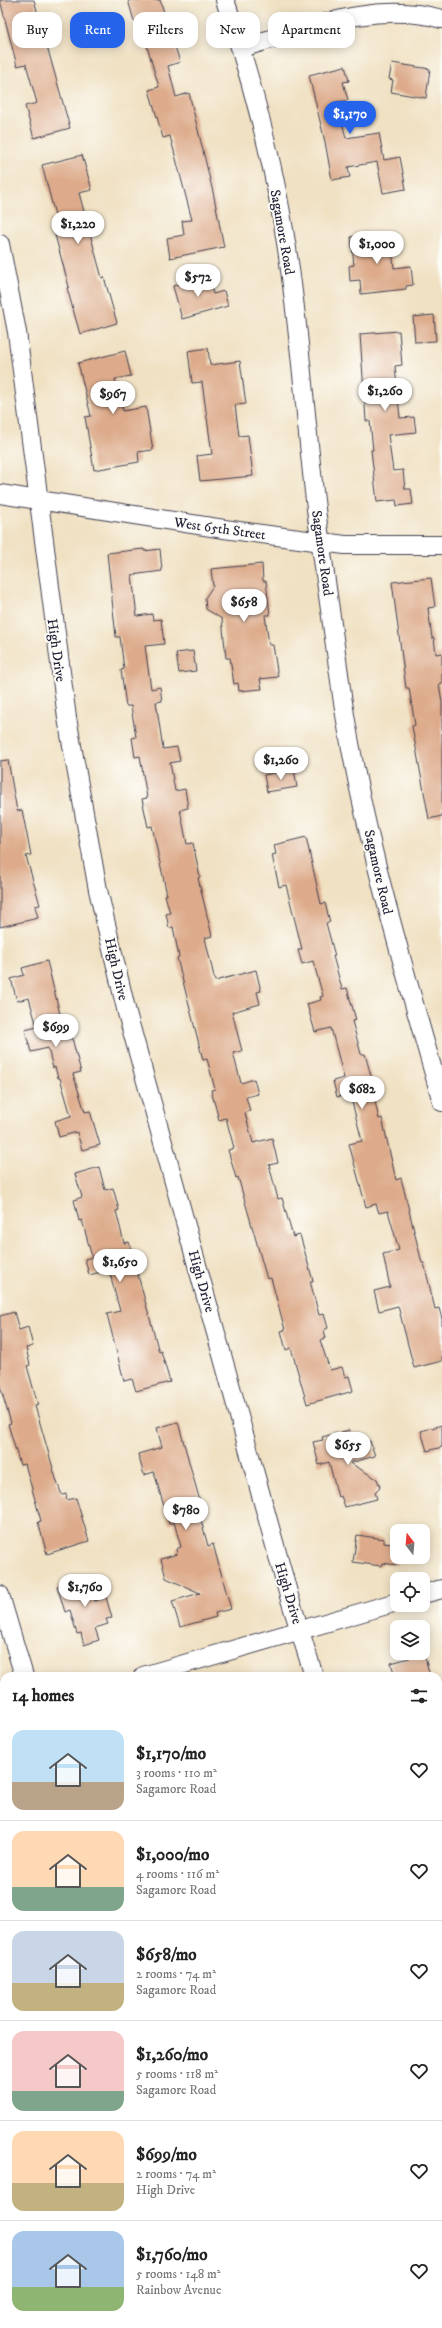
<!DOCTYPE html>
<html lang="en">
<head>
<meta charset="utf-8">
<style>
  :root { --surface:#fff; --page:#f6f6f6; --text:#222; --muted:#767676; --line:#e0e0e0; --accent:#2563eb }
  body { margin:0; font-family:"IM FELL DW Pica",serif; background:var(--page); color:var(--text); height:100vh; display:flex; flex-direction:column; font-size:15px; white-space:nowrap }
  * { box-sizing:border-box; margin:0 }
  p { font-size:13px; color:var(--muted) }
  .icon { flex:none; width:22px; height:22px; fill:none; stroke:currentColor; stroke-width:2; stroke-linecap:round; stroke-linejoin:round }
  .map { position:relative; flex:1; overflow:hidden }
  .drawer { position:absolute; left:0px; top:1672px; width:442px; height:656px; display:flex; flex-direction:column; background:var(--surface); border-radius:12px 12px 0 0; box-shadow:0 2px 10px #0003 }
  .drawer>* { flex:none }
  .top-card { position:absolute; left:12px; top:12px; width:418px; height:36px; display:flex; gap:8px }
  .needle { width:26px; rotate:344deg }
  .fabs { position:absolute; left:390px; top:1524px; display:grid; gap:8px }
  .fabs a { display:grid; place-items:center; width:40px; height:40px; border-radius:8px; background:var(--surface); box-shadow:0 2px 10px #0003; font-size:20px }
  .price { position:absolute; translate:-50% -34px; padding:0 9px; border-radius:14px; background:#fff; color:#222; font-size:13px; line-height:26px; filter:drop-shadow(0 1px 2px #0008) }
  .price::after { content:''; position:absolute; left:50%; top:24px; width:12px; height:9px; margin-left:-6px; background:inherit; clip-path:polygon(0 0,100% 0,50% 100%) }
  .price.current { background:var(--accent); color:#fff }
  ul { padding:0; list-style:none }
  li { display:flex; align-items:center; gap:12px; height:100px; padding:0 12px }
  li+li { border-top:1px solid var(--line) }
  li span { display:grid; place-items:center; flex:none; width:112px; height:80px; border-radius:12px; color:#555 }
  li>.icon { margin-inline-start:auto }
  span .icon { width:48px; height:48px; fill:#fffc; stroke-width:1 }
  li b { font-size:17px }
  h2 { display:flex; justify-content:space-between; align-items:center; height:48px; padding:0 12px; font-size:17px }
  .chip { padding:0 14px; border-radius:12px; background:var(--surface); box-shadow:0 2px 10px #0003; font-size:14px; line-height:36px }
  .chip.current { background:var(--accent); color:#fff }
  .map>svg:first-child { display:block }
</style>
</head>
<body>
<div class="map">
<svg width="442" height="2328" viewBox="0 0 442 2328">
  <rect width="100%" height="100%" fill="#fdfcf7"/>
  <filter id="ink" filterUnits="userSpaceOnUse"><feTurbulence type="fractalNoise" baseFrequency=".025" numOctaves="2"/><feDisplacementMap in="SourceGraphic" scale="8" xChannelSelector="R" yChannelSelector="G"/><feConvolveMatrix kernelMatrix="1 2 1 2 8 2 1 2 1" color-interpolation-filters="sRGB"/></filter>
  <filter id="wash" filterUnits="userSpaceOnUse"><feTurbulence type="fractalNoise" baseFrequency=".012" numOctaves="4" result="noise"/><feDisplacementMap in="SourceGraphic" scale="16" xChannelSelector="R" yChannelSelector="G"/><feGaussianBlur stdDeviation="0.9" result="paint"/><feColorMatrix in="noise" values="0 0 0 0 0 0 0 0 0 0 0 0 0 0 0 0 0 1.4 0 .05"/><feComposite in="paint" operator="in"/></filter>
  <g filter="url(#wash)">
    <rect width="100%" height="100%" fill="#f0e1c3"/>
    <g id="blocks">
      <g fill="#ddab8b">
        <path d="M0,0H34L70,128L34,138L25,106L37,103L26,64L17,66Z"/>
        <path d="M128,0H160L180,62L168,66L176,97L189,93L213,192L224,247L170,258L167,238L184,235L182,221L192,220L170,136L163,138L149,90L159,87L139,19L134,21Z"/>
        <path d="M392,63L430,69L426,98L391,92L393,80L389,79Z"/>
        <path d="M345,66L349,81L343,82L348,100L337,102L346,138L379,133L384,160L400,157L406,189L383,193L377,162L348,167L350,177L332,180L325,142L309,75Z"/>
        <path d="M82,155L92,190L79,193L102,278L104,277L117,323L80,334L67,288L69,287L51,220L56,219L42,165Z"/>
        <path d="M390,233L394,268L411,266L413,285L406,286V289L361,294L360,280L350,281L349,266L354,265L351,237Z"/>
        <path d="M208,276L213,294L224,291L228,306L182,319L173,286Z"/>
        <path d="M434,315L436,341L415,342L413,317Z"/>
        <path d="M399,331L402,365L395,366L400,418L414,417L416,432L388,435L393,471L403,470L405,489H411L413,504L397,506L396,500L377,502L371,450H373L370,421H366L360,334Z"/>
        <path d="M208,348L210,365L240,361L246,404L235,405L239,436L248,435L253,476L200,481L197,456L212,454L202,382L192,383L188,351Z"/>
        <path d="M125,351L131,376L115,379L123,411L146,407L153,450L138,452L139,462L94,470L85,417L91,416L78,363Z"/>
        <path d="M144,549V551L160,549L162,571L132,575L137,616L152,614L153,620L161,619L164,644L145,646L151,689L160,687L162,701L156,702L163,749L177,747L180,761L170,763L175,791L185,789L188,808L180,810L187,844L193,843L200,877L198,878L212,936L205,938L215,981L256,970L261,991L257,992L260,1004L232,1012L242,1051L233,1053L241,1083L254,1079L258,1094L246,1097L250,1111L245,1113L253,1143L272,1138L278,1163L269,1165L278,1199L282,1198L293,1237L300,1235L313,1281H310L319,1315L324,1314L328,1328L324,1330L326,1338L320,1340L330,1370L342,1367L345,1377L349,1376L353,1391L307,1404L291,1348L286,1350L281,1331L285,1330L271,1278L267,1279L238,1177L236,1178L228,1150L234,1148L226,1118L219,1120L211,1090L215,1089L207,1059L203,1060L177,958L179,957L173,927L169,928L166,914L170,913L165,895H167L152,826L148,827L142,799L147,798L140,756L135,757L132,738L136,737L131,706H126L121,670L124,669L120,637H116L107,553Z"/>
        <path d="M262,564L263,581H266L270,615H265L269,645H273L278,677L260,679L262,689L239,691L238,683L234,684L230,658H226L222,619L206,609L205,598L213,586L211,569Z"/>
        <path d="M431,578L435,607L428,608L432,638H434L436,654L442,653V683L439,684L442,702V816L429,819L412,726L415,725L409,688H406L392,582Z"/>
        <path d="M193,651L196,671L179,673L176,653Z"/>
        <path d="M8,760L17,811L22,810L31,855L26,856L40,905L35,906L38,918L0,927V761Z"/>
        <path d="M294,769L297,787L267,792L264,775Z"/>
        <path d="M306,837L321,904L325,903L330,922L326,923L335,956H333L342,989L347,988L356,1020L352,1021L361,1054H365L373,1083L371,1084L379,1119L382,1118L396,1180L401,1178L422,1263H424L435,1309L439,1308L442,1319V1361L414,1368L398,1306L379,1311L374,1291L390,1287L383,1254L399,1250L388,1211L379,1213L376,1204L366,1207L349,1144L362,1141L350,1094L337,1097L333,1081L344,1078L331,1028L315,1032L307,1004L321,1000L320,997L323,996L313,961L302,964L298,950L302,949L286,885L279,887L272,855L276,854L274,845Z"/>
        <path d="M47,961L66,1039L72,1038L81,1072L73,1074L85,1112L90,1111L100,1145L82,1150L77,1132L59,1137L55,1121L71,1116L60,1078H58L55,1067L53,1068L48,1048L31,1052L25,1030L37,1027L29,998L17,1001L11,979L24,975L22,968Z"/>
        <path d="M99,1167L105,1190L113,1188L119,1210L116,1211L124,1243L129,1242L159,1352L161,1351L170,1382L136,1391L132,1379L124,1381L107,1314L120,1311L109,1270L89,1275L85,1259L92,1257L82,1220L79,1221L74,1200L82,1197L75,1174Z"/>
        <path d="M14,1312L19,1330L28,1327L33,1346L26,1348L30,1365L27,1366L38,1405L35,1406L57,1482L62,1495L66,1494L67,1500L76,1498L89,1541L47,1554L38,1522L41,1521L25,1464L20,1465L8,1424L11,1423L0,1386V1316Z"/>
        <path d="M178,1422L201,1505H197L208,1546L213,1544L231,1609L215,1613L216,1617L180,1627L172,1601L200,1593L166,1578L161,1559L177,1554L176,1549L181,1547L174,1522L169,1524L154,1472L144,1475L138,1454L162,1447L157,1428Z"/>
        <path d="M442,1425V1447L427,1451L421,1431Z"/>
        <path d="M349,1430L351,1438L364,1435L366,1442L370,1441L375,1456L350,1463L377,1479L380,1487L375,1492L377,1499L345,1507L341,1496L338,1497L329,1462L319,1465L313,1442L323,1440L322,1437Z"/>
        <path d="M357,1535L384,1539V1543L397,1545V1565L382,1563L381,1566L353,1562Z"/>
        <path d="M88,1576L95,1601L106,1597L112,1618L106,1619L108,1624L95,1628L99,1640L84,1645L81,1633L77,1634L70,1610L65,1612L57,1586Z"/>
        <path d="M424,1654L430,1676H395L391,1663Z"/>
      </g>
    </g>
  </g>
  <g filter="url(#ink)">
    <use href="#blocks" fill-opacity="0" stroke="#413f4f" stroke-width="1"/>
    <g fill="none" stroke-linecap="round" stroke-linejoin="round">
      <g stroke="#413f4f" stroke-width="20">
        <g id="minor">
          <path d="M225,0C250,75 271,152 284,230C300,325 305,421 317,517C325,576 334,636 342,696C363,834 404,968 442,1102"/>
          <path d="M241,48C308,29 372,0 442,19"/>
          <path d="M0,244L17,332L67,718L98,890L127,1013L289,1596L314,1676"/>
          <path d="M0,494L224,529L345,545H442"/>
          <path d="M423,1594L442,1589"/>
          <path d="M0,1595L24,1676"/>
          <path d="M143,1676L397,1602"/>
          <path d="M0,1717L4,1716"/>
          <path d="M438,1876H442"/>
          <path d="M438,1894L442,1892"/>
          <path d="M438,2091L442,2101"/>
          <path d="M438,2186L442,2185"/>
          <path d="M0,2311L4,2310"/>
        </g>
      </g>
      <use href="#minor" stroke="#fff" stroke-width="18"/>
    </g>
  </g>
  <g text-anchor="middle" stroke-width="4" stroke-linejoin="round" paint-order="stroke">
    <g font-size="14" fill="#22223b" stroke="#fdfcf7">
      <text transform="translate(283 232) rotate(80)" y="5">Sagamore Road</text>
      <text transform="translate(220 528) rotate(8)" y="5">West 65th Street</text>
      <text transform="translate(323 553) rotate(82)" y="5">Sagamore Road</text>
      <text transform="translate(57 650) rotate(82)" y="5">High Drive</text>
      <text transform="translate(379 872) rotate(77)" y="5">Sagamore Road</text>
      <text transform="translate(117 969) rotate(77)" y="5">High Drive</text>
      <text transform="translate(202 1281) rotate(74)" y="5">High Drive</text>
      <text transform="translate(289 1593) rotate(73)" y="5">High Drive</text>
    </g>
  </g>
</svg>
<div class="fabs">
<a><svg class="needle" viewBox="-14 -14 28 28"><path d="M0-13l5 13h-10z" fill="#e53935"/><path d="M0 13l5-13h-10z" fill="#767676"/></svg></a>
<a><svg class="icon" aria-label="locate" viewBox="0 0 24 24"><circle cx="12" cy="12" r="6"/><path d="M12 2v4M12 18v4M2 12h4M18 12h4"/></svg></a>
<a><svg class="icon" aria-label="layers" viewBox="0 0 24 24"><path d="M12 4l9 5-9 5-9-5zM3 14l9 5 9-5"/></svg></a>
</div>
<b class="price current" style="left:350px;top:135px">$1,170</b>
<b class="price" style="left:78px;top:245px">$1,220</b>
<b class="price" style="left:377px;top:265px">$1,000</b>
<b class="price" style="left:198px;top:298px">$572</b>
<b class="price" style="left:385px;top:412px">$1,260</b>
<b class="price" style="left:113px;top:415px">$967</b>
<b class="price" style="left:244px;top:623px">$658</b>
<b class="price" style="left:281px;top:781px">$1,260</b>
<b class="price" style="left:56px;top:1048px">$699</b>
<b class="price" style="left:362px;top:1110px">$682</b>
<b class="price" style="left:120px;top:1283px">$1,650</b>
<b class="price" style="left:348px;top:1466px">$655</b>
<b class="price" style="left:186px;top:1531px">$780</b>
<b class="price" style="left:85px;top:1608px">$1,760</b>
<div class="top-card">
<a class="chip">Buy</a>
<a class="chip current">Rent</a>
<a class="chip">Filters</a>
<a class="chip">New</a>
<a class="chip">Apartment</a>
</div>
<section class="drawer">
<h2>14 homes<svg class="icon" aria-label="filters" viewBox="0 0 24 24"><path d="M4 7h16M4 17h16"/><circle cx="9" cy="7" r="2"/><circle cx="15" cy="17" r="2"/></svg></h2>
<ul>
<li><span style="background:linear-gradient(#bfe0f5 65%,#b9a48a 0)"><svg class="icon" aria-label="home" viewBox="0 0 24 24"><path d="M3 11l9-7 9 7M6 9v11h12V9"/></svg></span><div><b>$1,170/mo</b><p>3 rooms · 110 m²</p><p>Sagamore Road</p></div><svg class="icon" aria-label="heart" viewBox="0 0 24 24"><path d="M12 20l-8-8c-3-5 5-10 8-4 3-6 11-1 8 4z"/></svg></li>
<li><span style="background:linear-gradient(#ffd9b3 70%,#7fa58c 0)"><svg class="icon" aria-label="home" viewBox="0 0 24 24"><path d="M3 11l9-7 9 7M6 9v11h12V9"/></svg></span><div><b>$1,000/mo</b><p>4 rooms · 116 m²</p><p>Sagamore Road</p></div><svg class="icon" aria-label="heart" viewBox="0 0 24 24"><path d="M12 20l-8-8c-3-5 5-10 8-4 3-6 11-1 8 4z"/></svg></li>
<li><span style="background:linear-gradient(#c9d6e8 65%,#c2b280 0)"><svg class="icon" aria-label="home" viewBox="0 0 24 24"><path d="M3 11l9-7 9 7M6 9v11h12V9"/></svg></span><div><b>$658/mo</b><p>2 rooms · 74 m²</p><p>Sagamore Road</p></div><svg class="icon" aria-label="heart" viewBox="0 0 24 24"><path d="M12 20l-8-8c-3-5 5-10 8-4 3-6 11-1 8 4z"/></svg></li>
<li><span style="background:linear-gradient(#f6c9c9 75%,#7fa58c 0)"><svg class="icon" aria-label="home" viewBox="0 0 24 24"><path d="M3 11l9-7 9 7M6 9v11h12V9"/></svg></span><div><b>$1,260/mo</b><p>5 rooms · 118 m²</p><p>Sagamore Road</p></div><svg class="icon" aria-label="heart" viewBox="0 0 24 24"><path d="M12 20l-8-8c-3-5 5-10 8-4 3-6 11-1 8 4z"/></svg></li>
<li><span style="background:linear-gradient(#ffd9b3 65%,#c2b280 0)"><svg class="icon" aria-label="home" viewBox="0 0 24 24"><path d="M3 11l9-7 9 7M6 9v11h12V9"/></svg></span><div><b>$699/mo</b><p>2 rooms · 74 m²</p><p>High Drive</p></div><svg class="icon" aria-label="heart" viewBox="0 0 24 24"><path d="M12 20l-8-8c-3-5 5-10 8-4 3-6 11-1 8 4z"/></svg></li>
<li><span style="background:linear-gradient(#a9c7e8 70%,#8fb573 0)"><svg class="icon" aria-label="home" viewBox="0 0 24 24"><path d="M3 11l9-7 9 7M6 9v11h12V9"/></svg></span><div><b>$1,760/mo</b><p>5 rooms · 148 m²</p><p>Rainbow Avenue</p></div><svg class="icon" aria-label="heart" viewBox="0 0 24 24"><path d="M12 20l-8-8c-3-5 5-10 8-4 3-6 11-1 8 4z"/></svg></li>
</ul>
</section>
</div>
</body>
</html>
